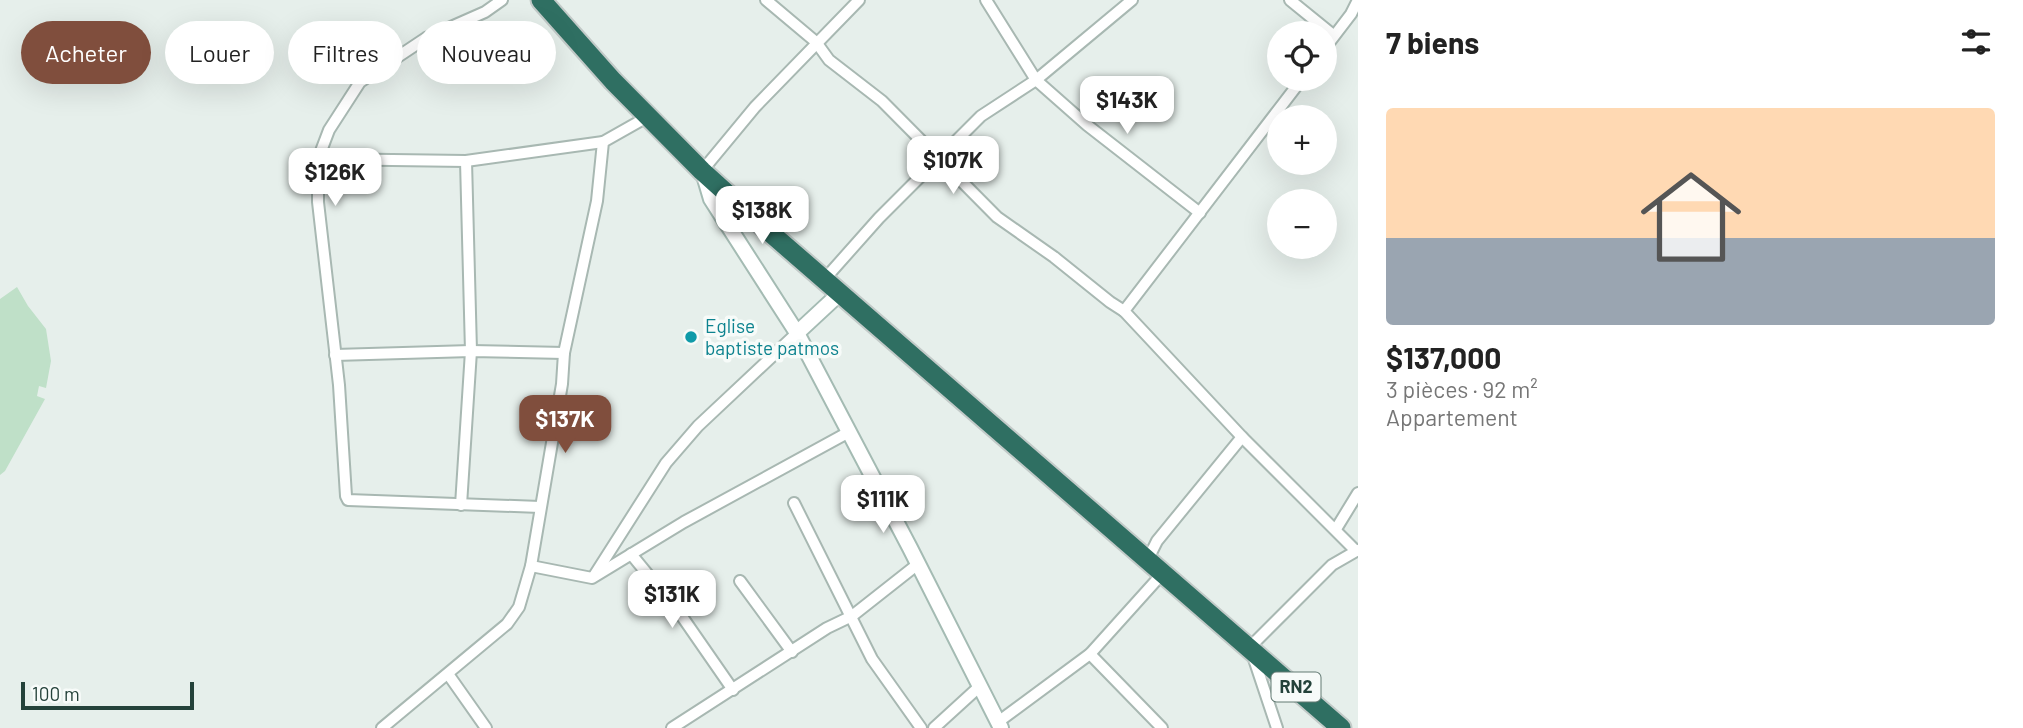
<!DOCTYPE html>
<html lang="fr">
<head>
<meta charset="utf-8">
<style>
  :root { --surface:#fff; --page:#f2f2f2; --text:#222; --muted:#767676; --line:#e0e0e0; --accent:#804e3d }
  body { margin:0; font-family:Barlow,sans-serif; background:var(--page); color:var(--text); height:100vh; display:flex; flex-direction:column; font-size:26px; white-space:nowrap }
  * { box-sizing:border-box; margin:0 }
  p { font-size:23px; color:var(--muted) }
  .icon { flex:none; width:38px; height:38px; fill:none; stroke:currentColor; stroke-width:2; stroke-linecap:round; stroke-linejoin:round }
  .map { position:relative; flex:1; overflow:hidden }
  .sheet { display:flex; flex-direction:column; background:var(--surface); width:665px }
  .sheet>* { flex:none }
  .top-card { position:absolute; left:21px; top:21px; width:665px; height:63px; display:flex; gap:14px }
  .buttons { position:absolute; left:1267px; top:21px; display:grid; gap:14px }
  .buttons a { display:grid; place-items:center; width:70px; height:70px; border-radius:50%; background:var(--surface); box-shadow:0 7px 28px #0002; font-size:35px }
  .scale { position:absolute; left:21px; bottom:18px; width:173px; box-sizing:border-box; padding-left:7px; border:4px solid #24423a; border-top:0; font-size:19px; line-height:24px; white-space:nowrap; color:#24423a; -webkit-text-stroke:5px #f7fbf9; paint-order:stroke }
  .price { position:absolute; translate:-50% -60px; padding:0 16px; border-radius:14px; background:#fff; color:#222; font-size:23px; line-height:46px; filter:drop-shadow(0 2px 4px #0008) }
  .price::after { content:''; position:absolute; left:50%; top:42px; width:21px; height:16px; margin-left:-10px; background:inherit; clip-path:polygon(0 0,100% 0,50% 100%) }
  .price.current { background:var(--accent); color:#fff }
  ul { padding:0; list-style:none }
  li { display:grid; align-content:center; gap:14px; height:371px; padding:0 28px }
  li+li { border-top:2px solid var(--line) }
  li span { display:grid; place-items:center; height:217px; border-radius:7px; color:#555 }
  li>.icon { margin-inline-start:auto }
  span .icon { width:126px; height:126px; fill:#fffc; stroke-width:1 }
  li b { font-size:30px }
  h2 { display:flex; justify-content:space-between; align-items:center; height:84px; padding:0 28px; font-size:30px }
  .tag { padding:0 24px; border-radius:32px; background:var(--surface); box-shadow:0 7px 28px #0002; font-size:24px; line-height:63px }
  .tag.current { background:var(--accent); color:#fff }
  main { display:flex; flex:1; min-height:0 }
  .map>svg:first-child { display:block }
</style>
</head>
<body>
<main>
<div class="map">
<svg width="1358" height="728" viewBox="0 0 1358 728">
  <rect width="100%" height="100%" fill="#e6efeb"/>
  <path fill="#bfe0c8" d="M17,287L28,306L46,329L51,361L46,388L39,386L37,396L45,399L5,471L0,475V299Z"/>
  <g fill="none" stroke-linecap="round" stroke-linejoin="round">
    <g stroke="#a8b8b2" stroke-width="14">
      <g id="street">
        <path d="M502,0L485,12L426,38L360,82L329,130L318,159V202L339,385L346,496L348,500L540,507"/>
        <path d="M766,0L816,42L829,60L882,101L997,217L1054,257L1110,302L1124,311"/>
        <path d="M986,0L1036,80L1087,125L1200,213"/>
        <path d="M1290,0L1333,35"/>
        <path d="M1325,48L1351,14L1358,0"/>
        <path d="M1302,79L1124,311L1242,437L1356,551"/>
        <path d="M318,159L466,161L603,142"/>
        <path d="M702,171L755,107L859,0"/>
        <path d="M823,281L879,218L981,116L1036,80L1132,0"/>
        <path d="M335,355L471,351L564,353"/>
        <path d="M794,503L872,659L921,728"/>
        <path d="M461,505L471,351L466,161"/>
        <path d="M1336,529L1358,493"/>
        <path d="M631,554L681,615L733,690"/>
        <path d="M1147,561L1157,541L1242,437"/>
        <path d="M531,566L592,578L684,522L849,432"/>
        <path d="M594,576L666,463L698,426L797,333"/>
        <path d="M740,581L792,652"/>
        <path d="M1090,654L1162,728"/>
        <path d="M448,674L486,728"/>
        <path d="M998,722L1090,654L1162,574"/>
        <path d="M382,728L507,624L519,607L531,566L562,384L564,353L597,201L603,142L649,116"/>
        <path d="M672,728L827,628L852,616L918,564"/>
        <path d="M934,728L980,686"/>
        <path d="M1277,728L1250,647L1332,565L1358,550"/>
      </g>
    </g>
    <g stroke="#a4bbb3" stroke-width="18">
      <g id="secondary">
        <path d="M703,172L711,199L797,333L910,548L1001,728"/>
        <path d="M797,333L839,294"/>
      </g>
    </g>
    <g stroke="#c2cac8" stroke-width="23">
      <path id="highway" d="M541,0L613,81L702,171L774,236L1341,728"/>
    </g>
    <use href="#street" stroke="#fff" stroke-width="10"/>
    <use href="#secondary" stroke="#fff" stroke-width="14"/>
    <use href="#highway" stroke="#2f6f62" stroke-width="19"/>
  </g>
  <circle fill="#0f9aa8" stroke="#f7fbf9" stroke-width="2.5" cx="691" cy="337" r="7"/>
  <g text-anchor="middle" stroke-width="7" stroke-linejoin="round" paint-order="stroke">
    <rect fill="#f7fbf9" stroke="#637a73" stroke-width="2" x="1271.5" y="672.5" width="49" height="29" rx="5"/>
    <g font-size="18" font-weight="bold" fill="#24423a">
      <text x="1296" y="693">RN2</text>
    </g>
    <g font-size="19" fill="#0d838f" stroke="#f7fbf9" text-anchor="start">
      <text x="705" y="333">Eglise<tspan x="705" dy="22">baptiste patmos</tspan></text>
    </g>
  </g>
</svg>
<div class="buttons">
<a><svg class="icon" aria-label="locate" viewBox="0 0 24 24"><circle cx="12" cy="12" r="6"/><path d="M12 2v4M12 18v4M2 12h4M18 12h4"/></svg></a>
<a>+</a>
<a>−</a>
</div>
<div class="scale">100 m</div>
<b class="price" style="left:1127px;top:136px">$143K</b>
<b class="price" style="left:953px;top:196px">$107K</b>
<b class="price" style="left:335px;top:208px">$126K</b>
<b class="price" style="left:762px;top:246px">$138K</b>
<b class="price current" style="left:565px;top:455px">$137K</b>
<b class="price" style="left:883px;top:535px">$111K</b>
<b class="price" style="left:672px;top:630px">$131K</b>
<div class="top-card">
<a class="tag current">Acheter</a>
<a class="tag">Louer</a>
<a class="tag">Filtres</a>
<a class="tag">Nouveau</a>
</div>
</div>
<section class="sheet">
<h2>7 biens<svg class="icon" aria-label="filters" viewBox="0 0 24 24"><path d="M4 7h16M4 17h16"/><circle cx="9" cy="7" r="2"/><circle cx="15" cy="17" r="2"/></svg></h2>
<ul>
<li><span style="background:linear-gradient(#ffd9b3 60%,#9aa5b1 0)"><svg class="icon" aria-label="home" viewBox="0 0 24 24"><path d="M3 11l9-7 9 7M6 9v11h12V9"/></svg></span><div><b>$137,000</b><p>3 pièces · 92 m²</p><p>Appartement</p></div></li>
</ul>
</section>
</main>
</body>
</html>
